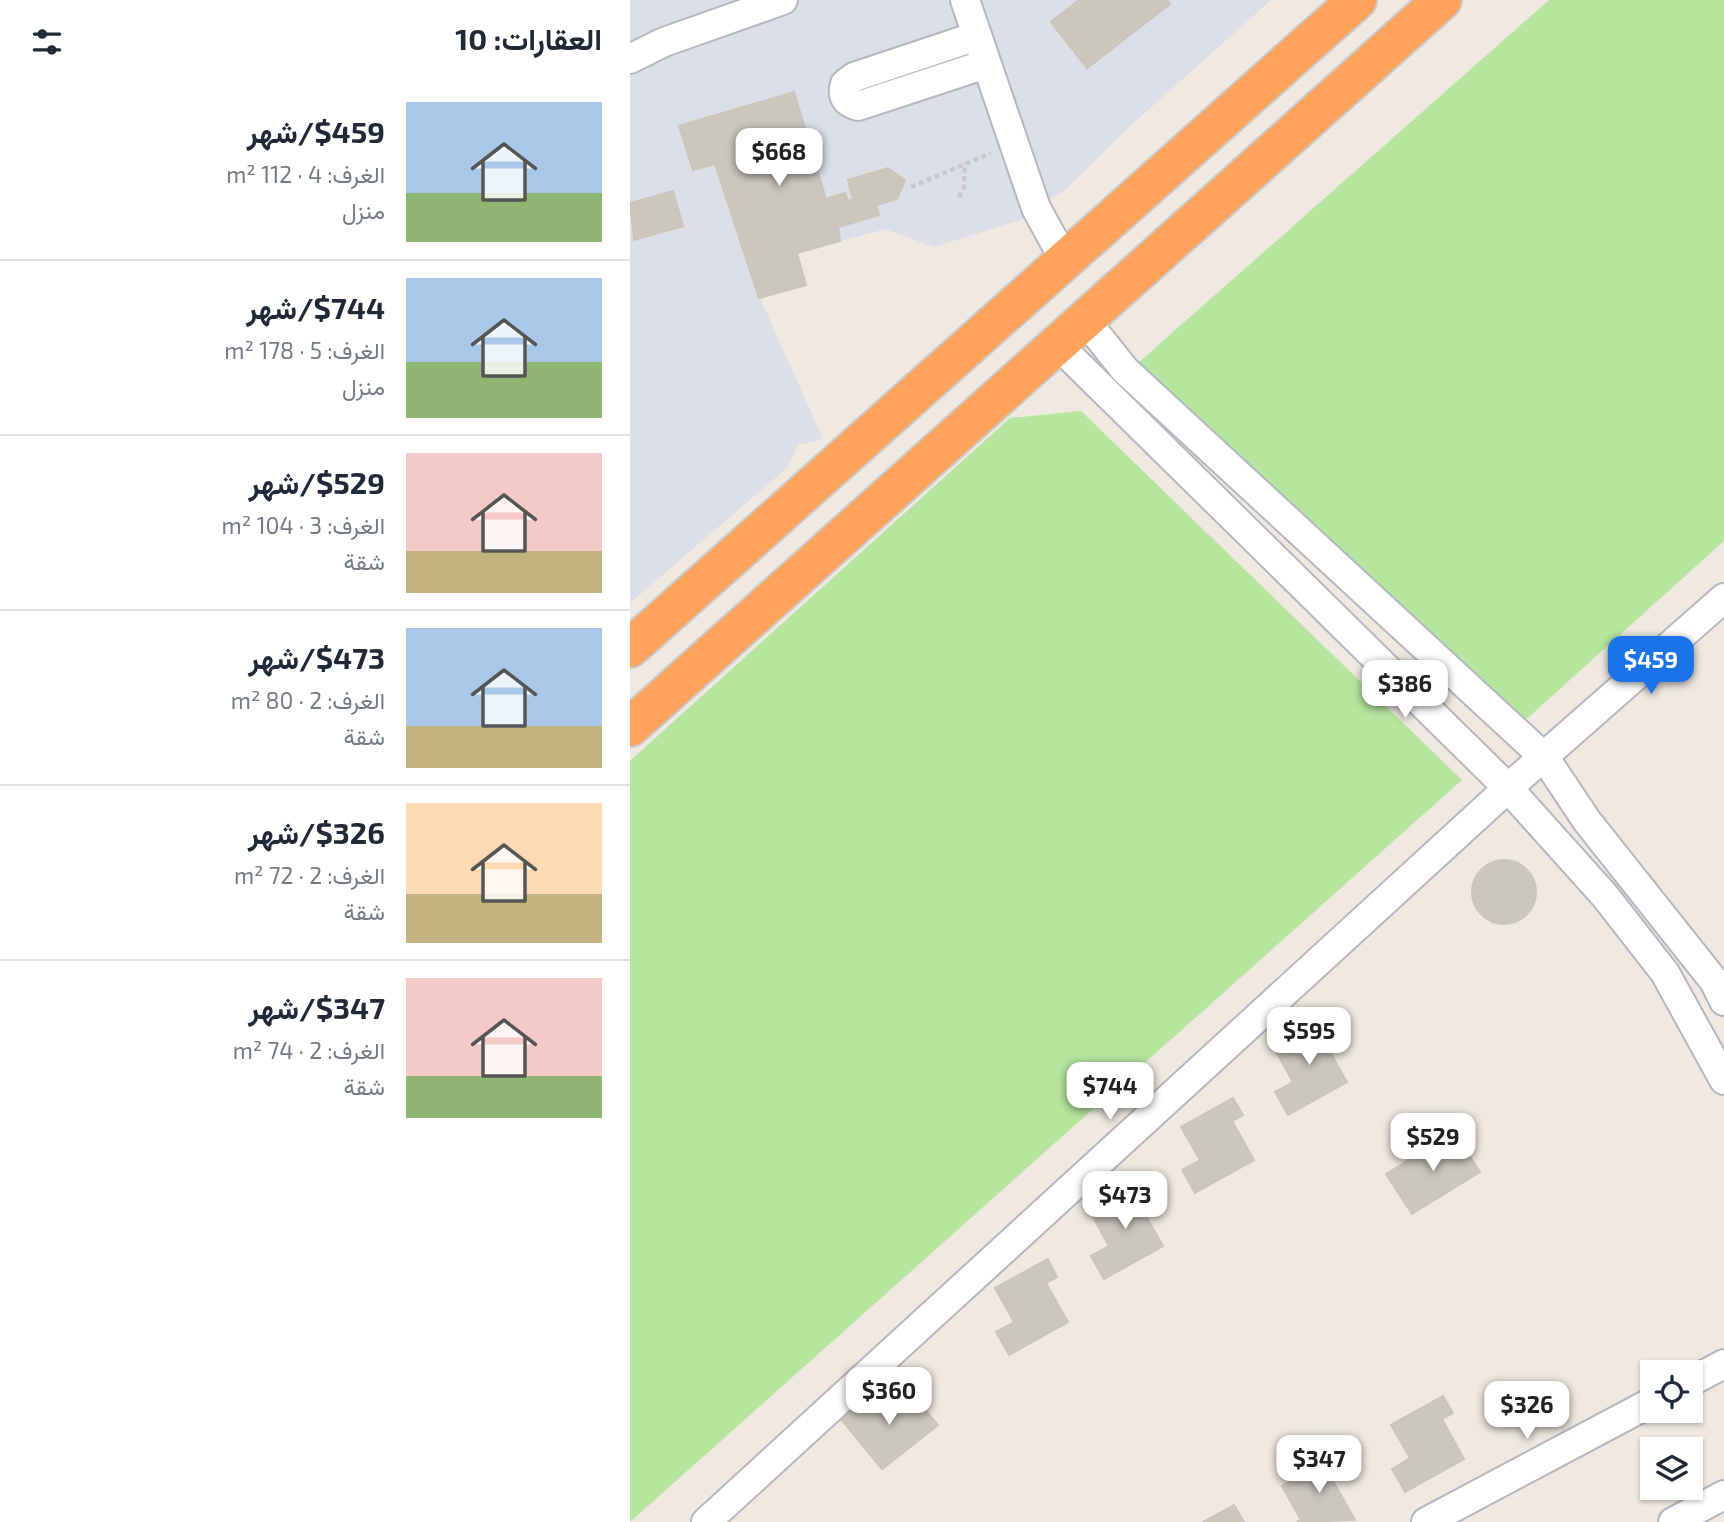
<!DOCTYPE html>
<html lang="ar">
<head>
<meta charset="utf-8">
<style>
  :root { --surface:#fff; --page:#f2f2f3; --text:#1f2937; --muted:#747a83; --line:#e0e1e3; --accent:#1a73e8 }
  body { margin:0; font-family:"Exo 2",Vazirmatn,sans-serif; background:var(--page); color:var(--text); direction:rtl; height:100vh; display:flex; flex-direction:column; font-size:26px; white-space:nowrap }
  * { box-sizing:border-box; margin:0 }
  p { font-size:23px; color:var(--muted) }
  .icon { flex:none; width:38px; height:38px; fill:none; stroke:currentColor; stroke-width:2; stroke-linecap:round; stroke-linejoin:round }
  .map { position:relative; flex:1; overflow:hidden; direction:ltr }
  .panel { display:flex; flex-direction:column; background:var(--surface); width:630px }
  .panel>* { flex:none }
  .fabs { position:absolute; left:1010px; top:1360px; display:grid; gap:14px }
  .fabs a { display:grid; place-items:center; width:63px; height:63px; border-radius:0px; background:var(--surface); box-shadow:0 2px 5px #0004; font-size:35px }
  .price { position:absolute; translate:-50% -60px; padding:0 16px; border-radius:14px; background:#fff; color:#222; font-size:23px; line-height:46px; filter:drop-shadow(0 2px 4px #0008) }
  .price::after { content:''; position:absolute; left:50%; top:42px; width:21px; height:16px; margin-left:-10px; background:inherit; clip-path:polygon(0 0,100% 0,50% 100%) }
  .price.on { background:var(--accent); color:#fff }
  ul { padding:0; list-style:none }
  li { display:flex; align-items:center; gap:21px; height:175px; padding:0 28px }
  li+li { border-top:2px solid var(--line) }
  li span { display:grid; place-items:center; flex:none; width:196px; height:140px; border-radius:0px; color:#555 }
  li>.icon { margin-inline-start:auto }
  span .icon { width:84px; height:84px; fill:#fffc; stroke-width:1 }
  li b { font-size:30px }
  h2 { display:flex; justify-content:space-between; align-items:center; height:84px; padding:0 28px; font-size:30px }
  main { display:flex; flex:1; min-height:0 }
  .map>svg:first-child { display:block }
</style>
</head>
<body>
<main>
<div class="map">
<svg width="1094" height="1522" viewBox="0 0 1094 1522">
  <rect width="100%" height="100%" fill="#efe9e1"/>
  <path fill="#dcdee8" d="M0,0H641L498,128L435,190L419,200L410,181L397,218L304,247L255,229L167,253L176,285L130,298L193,439L168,445L158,467L0,603Z"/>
  <g fill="#b6e59e">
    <path d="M919,0H1094V541L891,724L508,363Z"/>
    <path d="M451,411L832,780L0,1522V761L380,418Z"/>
  </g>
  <g fill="#cbc7bf" stroke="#cbc5ba" stroke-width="2">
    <path d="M449,0H537L540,4L457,68L421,22Z"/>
    <path d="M164,92L196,199L215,193L218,201L223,199L218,180L258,168L275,180L267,199L246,205L249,215L208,227L210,241L167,253L176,285L129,298L85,164L63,170L49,126Z"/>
    <path d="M43,191L53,226L4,240L0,203Z"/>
    <circle cx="874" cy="892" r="32"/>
    <path d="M696,1019L706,1037L695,1043L717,1082L658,1115L645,1092L663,1082L644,1048Z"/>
    <path d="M603,1098L613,1115L602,1121L624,1160L565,1193L552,1170L570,1160L551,1127Z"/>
    <path d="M824,1132L850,1172L782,1214L756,1174Z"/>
    <path d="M512,1183L522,1201L511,1207L533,1246L474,1279L461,1256L479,1246L460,1212Z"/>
    <path d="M418,1259L427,1277L416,1283L438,1322L379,1355L366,1332L384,1322L365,1288Z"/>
    <path d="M280,1392L308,1425L252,1469L210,1418L235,1402L262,1405Z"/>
    <path d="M813,1396L823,1413L812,1419L834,1459L775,1492L762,1469L780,1458L761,1425Z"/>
    <path d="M704,1457L714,1474L703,1481L725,1520L667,1522L671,1520L652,1486Z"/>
    <path d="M604,1505L614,1522H573Z"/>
  </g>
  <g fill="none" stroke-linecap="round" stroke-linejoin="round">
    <g stroke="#b4b7c1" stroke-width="32">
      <g id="minor">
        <path d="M335,0L406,208L435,261"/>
        <path d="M347,36L224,77L215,84C211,96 216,103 228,106L356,64"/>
        <path d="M0,59L34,42L153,0"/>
        <path d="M455,320L495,370L915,758L957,821L1084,981L1094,1001"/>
        <path d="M428,345L878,788L975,896L1035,973L1094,1080"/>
        <path d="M1060,1382L1094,1364"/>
        <path d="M76,1522L878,788L1094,598"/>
        <path d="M796,1522L1022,1402"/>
        <path d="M1043,1522L1094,1495"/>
      </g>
    </g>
    <g stroke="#c9c9c9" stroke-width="42">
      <g id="highway">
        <path d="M0,648L727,0"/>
        <path d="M0,727L812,0"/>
      </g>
    </g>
    <g stroke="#c9c9c9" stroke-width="4.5" stroke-dasharray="5 3.5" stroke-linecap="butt">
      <path d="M281,187L361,153"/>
      <path d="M329,197L334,187L335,163"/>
    </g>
    <use href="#minor" stroke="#fff" stroke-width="28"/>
    <use href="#highway" stroke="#ffa35c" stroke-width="38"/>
  </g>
</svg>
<div class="fabs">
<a><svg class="icon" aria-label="locate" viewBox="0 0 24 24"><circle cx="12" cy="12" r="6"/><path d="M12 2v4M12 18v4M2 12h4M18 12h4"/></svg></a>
<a><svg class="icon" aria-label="layers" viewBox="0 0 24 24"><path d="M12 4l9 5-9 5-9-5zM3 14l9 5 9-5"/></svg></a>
</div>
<b class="price" style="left:149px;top:188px">$668</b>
<b class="price on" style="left:1021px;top:696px">$459</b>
<b class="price" style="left:775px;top:720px">$386</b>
<b class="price" style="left:679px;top:1067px">$595</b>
<b class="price" style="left:480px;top:1122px">$744</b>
<b class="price" style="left:803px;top:1173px">$529</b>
<b class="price" style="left:495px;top:1231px">$473</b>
<b class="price" style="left:259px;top:1427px">$360</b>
<b class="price" style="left:897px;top:1441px">$326</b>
<b class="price" style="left:689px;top:1495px">$347</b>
</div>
<section class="panel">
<h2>العقارات: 10<svg class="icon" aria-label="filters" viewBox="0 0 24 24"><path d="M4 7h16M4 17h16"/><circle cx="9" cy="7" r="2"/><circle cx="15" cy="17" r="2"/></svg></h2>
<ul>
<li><span style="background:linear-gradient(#a9c7e8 65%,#8fb573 0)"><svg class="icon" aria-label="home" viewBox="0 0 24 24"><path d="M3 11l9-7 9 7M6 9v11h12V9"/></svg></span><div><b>$459/شهر</b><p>الغرف: 4 · 112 m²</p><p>منزل</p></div></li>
<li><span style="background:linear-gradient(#a9c7e8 60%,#8fb573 0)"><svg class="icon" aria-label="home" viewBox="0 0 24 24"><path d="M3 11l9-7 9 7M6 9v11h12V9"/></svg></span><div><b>$744/شهر</b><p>الغرف: 5 · 178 m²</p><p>منزل</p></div></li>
<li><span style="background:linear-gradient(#f6c9c9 70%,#c2b280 0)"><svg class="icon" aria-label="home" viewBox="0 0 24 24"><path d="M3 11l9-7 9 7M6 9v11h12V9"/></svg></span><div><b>$529/شهر</b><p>الغرف: 3 · 104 m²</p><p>شقة</p></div></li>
<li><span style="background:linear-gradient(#a9c7e8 70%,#c2b280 0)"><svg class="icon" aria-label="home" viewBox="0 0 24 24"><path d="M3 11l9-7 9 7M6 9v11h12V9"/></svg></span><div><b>$473/شهر</b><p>الغرف: 2 · 80 m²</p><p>شقة</p></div></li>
<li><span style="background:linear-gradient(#ffd9b3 65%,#c2b280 0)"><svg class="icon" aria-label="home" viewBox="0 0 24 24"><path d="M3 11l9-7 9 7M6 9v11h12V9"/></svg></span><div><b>$326/شهر</b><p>الغرف: 2 · 72 m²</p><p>شقة</p></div></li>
<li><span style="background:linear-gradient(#f6c9c9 70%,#8fb573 0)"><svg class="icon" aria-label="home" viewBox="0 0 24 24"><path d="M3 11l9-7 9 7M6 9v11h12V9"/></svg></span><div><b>$347/شهر</b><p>الغرف: 2 · 74 m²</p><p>شقة</p></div></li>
</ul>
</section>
</main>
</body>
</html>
